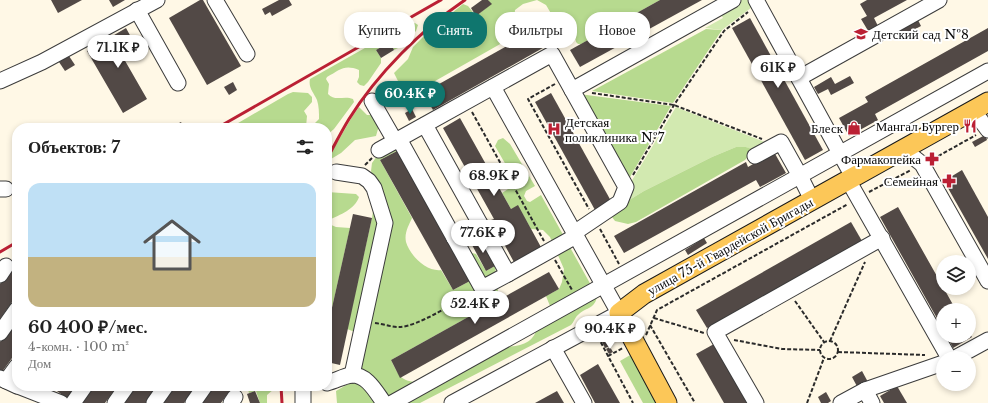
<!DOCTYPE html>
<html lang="ru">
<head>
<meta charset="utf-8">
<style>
  :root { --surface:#fff; --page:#f6f6f6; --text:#222; --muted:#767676; --accent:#0f766e }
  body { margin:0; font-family:"Libre Baskerville",serif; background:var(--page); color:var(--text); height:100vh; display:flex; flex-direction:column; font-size:15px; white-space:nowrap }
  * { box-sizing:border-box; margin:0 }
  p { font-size:13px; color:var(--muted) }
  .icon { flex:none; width:22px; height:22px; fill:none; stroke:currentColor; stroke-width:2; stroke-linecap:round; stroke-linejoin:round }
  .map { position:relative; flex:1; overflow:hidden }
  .sheet { position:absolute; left:12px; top:123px; width:320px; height:268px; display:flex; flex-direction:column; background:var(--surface); border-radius:16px; box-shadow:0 2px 6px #0003 }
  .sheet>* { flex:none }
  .hud { position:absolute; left:344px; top:12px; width:380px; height:36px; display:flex; gap:8px }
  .controls { position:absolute; left:936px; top:255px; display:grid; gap:8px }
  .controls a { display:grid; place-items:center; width:40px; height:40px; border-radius:50%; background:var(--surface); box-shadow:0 2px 6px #0003; font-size:20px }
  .price { position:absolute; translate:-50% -34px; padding:0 9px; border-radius:14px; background:#fff; color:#222; font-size:13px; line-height:26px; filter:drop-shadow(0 1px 2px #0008) }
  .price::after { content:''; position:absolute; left:50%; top:24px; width:12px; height:9px; margin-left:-6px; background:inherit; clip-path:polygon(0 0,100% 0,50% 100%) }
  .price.on { background:var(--accent); color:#fff }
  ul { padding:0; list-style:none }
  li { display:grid; align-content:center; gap:8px; height:212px; padding:0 16px }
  li span { display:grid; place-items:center; height:124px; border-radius:12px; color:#555 }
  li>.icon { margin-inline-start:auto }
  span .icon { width:72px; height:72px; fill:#fffc; stroke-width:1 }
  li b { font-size:17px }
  h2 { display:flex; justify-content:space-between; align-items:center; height:48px; padding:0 16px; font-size:17px }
  .pill { padding:0 14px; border-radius:16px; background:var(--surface); box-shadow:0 2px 6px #0003; font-size:14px; line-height:36px }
  .pill.on { background:var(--accent); color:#fff }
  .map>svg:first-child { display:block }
</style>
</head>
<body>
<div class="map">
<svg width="988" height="403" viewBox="0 0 988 403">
  <rect width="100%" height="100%" fill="#fff8e6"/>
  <g fill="#d2e9b0">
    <path d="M736,0H754L756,4L722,30L705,28L723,18L718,10Z"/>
    <path d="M676,107L772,145L756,152L746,147H736L712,157L644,191L618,207L628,187Z"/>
  </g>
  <g fill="#b7da8f">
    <path d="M488,0H660L581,44H578L576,42L574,33L569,30L562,32L546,5L537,0L523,4L515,10C514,25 513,32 502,43L414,93L409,94L404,93L394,73L408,59L413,47L425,35L463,4L468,6L476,16L491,4Z"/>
    <path d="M415,23L418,25L416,31L398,48L394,50L390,42L376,50L381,58V63L368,82L364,86L360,85L357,82L359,77V70C344,64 340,70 327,77L326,79L329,84L328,94C335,102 344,95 353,99L354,102L334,129L327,135V128H232L233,126L288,94L293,92L308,93L312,97V102L304,111L307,116L306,127H311L319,119C319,113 319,106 317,100C314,93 308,88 310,79L395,31Z"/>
    <path d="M706,29L722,30L673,103L592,91Z"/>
    <path d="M579,94L671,106L626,184Z"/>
    <path d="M359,107L367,115H370L374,113L380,122L376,136L355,140L341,153L331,159L329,162V168L327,170V160L352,117Z"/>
    <path d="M503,138L510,144L535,186L526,191L524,196L527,201L530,202L541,195L597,296C595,309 587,307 579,314C575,317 574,322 571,325L420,403H337L336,391L355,380L363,335L347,329L372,218L375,197L374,182L371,171L372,163L377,156L393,147L397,151L380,160L412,218C409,225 404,233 406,242C410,256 427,272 441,270L453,290L470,281L464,251L476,254L486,271L495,266L498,291L490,305L391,360C398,375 401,382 419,382L505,347C520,346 533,344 537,328L548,320L550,306L546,296L559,289L562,282L564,269L550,237L543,230L531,229L518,206L511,209L502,193L511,187L514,179L495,146L498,140Z"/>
    <path d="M736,147H746L754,150L745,160L636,222L628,224L615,221L612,217L618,207L644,191L712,157Z"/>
    <path d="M327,192L356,194L359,197C355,209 340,215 329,220V224L336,227L350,228L327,330Z"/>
    <path d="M632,354L658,403H643L620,361Z"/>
    <path d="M247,386H273L274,389L267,395V403H260L256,391L249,393Z"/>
  </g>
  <g fill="#524946">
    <path d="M51,0H82L58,13Z"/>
    <path d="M109,0H125L113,7Z"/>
    <path d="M200,0H203L241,66L207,85L169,18Z"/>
    <path d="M279,0H289L292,5L272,16L270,12L265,15L262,9Z"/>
    <path d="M482,0H488L492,4L476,16L471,8Z"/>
    <path d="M660,0H702L580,67L570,50Z"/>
    <path d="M867,0H907L874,18L879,28L870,34L861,19L867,16L860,4Z"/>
    <path d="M916,16L921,26L902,36L896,27Z"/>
    <path d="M750,18L823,150L805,160L732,28Z"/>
    <path d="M555,19L564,36L433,110L423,93Z"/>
    <path d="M126,28L138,50L124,59L147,99L123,113L87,51Z"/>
    <path d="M988,28V51L875,114L878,120L849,136L839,118L868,102L865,97Z"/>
    <path d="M390,42L394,50L381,58L376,50Z"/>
    <path d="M69,56L75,65L65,71L59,62Z"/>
    <path d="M850,76L854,83L831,95L828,89L818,94L814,87L831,77L835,84Z"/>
    <path d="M233,82L237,90L229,95L224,87Z"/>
    <path d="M551,93L611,201L595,210L535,102Z"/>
    <path d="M412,109L416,117L409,121L405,113Z"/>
    <path d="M460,118L511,209L518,205L542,249L515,264L491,220L494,219L443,128Z"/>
    <path d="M181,122L184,128H176L175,125Z"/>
    <path d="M985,135L987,140L975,147L972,142Z"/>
    <path d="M397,151L470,281L453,290L380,160Z"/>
    <path d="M774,152L786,173L760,187L756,180L624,253L614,236L746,162L748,167Z"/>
    <path d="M962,170L988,217V259L944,181Z"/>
    <path d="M898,207L956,310H943V329L880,217Z"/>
    <path d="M353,214L372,218L340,365L327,362V330Z"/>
    <path d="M851,222L862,241L707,328L696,310Z"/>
    <path d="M480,238L495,266L486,271L471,243Z"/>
    <path d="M704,238L707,243L688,255L685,250Z"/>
    <path d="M17,260V295L0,319V284Z"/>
    <path d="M549,272L559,289L400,378L391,360Z"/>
    <path d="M17,318V351L2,372L0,370V342Z"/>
    <path d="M969,333L972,337L953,348L947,336H969Z"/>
    <path d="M605,338L610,346L605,348L601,340Z"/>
    <path d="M714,344L748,403H724L696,354Z"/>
    <path d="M610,347L613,352L609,354L606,349Z"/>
    <path d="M598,364L620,403H595L580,375Z"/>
    <path d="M862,371L869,384L859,390L852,377Z"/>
    <path d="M50,386H77L68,399Z"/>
    <path d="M92,386H117L105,403H80Z"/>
    <path d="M134,386H158L146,403H122Z"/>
    <path d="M173,386H196L184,403H160Z"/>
    <path d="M212,386H233L221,403H200Z"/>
    <path d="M897,386L907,403H884L880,396Z"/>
    <path d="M255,391L260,403H250L247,394Z"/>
    <path d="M557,391L564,403H535Z"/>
    <path d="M826,392L831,401L828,403H821L818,397Z"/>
  </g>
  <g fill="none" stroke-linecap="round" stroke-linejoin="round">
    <g stroke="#3c3c3c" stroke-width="17">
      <g id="minor">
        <path d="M215,0L247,54"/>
        <path d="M756,0L853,177"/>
        <path d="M137,10L178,83"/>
        <path d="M799,78L939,0"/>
        <path d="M0,81L42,62L157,0"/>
        <path d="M572,90L733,0"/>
        <path d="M372,101L395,141"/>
        <path d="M973,110L988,130"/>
        <path d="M425,125L508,274L576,236"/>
        <path d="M399,139L552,54L626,187L620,202L574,233"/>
        <path d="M903,149L922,164L988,281"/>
        <path d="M379,150L399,139L482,288L508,274"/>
        <path d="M755,156L781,142L800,176L812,200"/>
        <path d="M336,172L362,176L369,181L374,188L385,223L352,375"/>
        <path d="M848,180L949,358"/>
        <path d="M0,189H6"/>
        <path d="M454,238L480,224"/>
        <path d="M0,275L6,266"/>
        <path d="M0,333L17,309"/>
        <path d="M553,348L584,403"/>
        <path d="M955,358L988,340"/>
        <path d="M0,378L17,386"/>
        <path d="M6,381L17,366"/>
        <path d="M327,383C335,381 344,376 351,375C367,374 376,392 384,403"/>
        <path d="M18,386L61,403"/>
        <path d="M865,390L872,403"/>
        <path d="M73,403L85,386"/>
        <path d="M115,403L127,386"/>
        <path d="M154,403L166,386"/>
        <path d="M193,403L205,386"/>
        <path d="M231,403L235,397"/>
        <path d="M303,403V386"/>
        <path d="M392,403L988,71"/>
        <path d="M452,403L619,313L493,87"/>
        <path d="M756,403L715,332L882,238"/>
        <path d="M841,403L865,390L943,363"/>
      </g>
    </g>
    <g stroke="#1a1a1a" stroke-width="21">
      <path id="major" d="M667,403L619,313L644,294L988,102"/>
    </g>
    <g stroke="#2b2b2b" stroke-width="2" stroke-dasharray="4 2" stroke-linecap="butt">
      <path d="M555,84L528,99L589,209"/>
      <path d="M592,93L674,105L762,139"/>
      <path d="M472,112L544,241"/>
      <path d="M933,159L976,135"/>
      <path d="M365,165L372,158"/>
      <path d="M633,175L674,105L724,31L748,12"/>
      <path d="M869,192L911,170"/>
      <path d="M600,229L619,264"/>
      <path d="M555,260L572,290"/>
      <path d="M795,301L824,342"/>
      <path d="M654,318L704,333"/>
      <path d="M375,323C383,324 391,327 399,327C417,327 456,302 472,293"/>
      <path d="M650,325L695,403"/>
      <path d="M646,335L657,310L848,204"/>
      <path d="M598,337L633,403"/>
      <path d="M734,340L782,349L820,350"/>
      <circle cx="829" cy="350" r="9"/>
      <path d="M830,341L865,262"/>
      <path d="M838,352L925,355"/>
      <path d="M608,356L623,348"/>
      <path d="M807,403L824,358"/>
    </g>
    <use href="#minor" stroke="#fff" stroke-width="15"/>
    <use href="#major" stroke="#fcc758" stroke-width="19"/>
    <g stroke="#bb2034" stroke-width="3">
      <path d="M217,128L441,0"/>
      <path d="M327,159C334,146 341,132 349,119C377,74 422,29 465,0"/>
      <path d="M0,252L17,242"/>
      <path d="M281,386L282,403"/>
    </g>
  </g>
  <defs>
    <g id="school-bare" transform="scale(1.08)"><path d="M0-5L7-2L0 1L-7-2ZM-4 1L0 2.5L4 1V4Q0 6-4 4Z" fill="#bb2034" stroke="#fff" stroke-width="2.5" paint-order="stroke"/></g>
    <g id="restaurant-bare" transform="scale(1.08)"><path d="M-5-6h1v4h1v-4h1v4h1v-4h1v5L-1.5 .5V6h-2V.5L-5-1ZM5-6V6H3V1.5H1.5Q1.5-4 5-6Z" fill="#bb2034" stroke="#fff" stroke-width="2.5" paint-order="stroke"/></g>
    <g id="shop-bare" transform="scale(1.08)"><path d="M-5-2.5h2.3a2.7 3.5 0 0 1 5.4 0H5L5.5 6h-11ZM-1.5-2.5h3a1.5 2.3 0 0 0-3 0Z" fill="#bb2034" stroke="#fff" stroke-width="2.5" paint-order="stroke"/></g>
    <g id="hospital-bare" transform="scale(1.08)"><path d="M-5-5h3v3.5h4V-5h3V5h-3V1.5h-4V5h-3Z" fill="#bb2034" stroke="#fff" stroke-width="2.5" paint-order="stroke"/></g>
    <g id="pharmacy-bare" transform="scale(1.08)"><path d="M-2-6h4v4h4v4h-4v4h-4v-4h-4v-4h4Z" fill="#bb2034" stroke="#fff" stroke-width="2.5" paint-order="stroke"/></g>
  </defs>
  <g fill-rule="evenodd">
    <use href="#school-bare" x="861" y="34"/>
    <use href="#restaurant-bare" x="970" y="126"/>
    <use href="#shop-bare" x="854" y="128"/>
    <use href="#hospital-bare" x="554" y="129"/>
    <use href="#pharmacy-bare" x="932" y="159"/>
    <use href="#pharmacy-bare" x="949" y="181"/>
  </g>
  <g text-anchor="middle" stroke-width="4" stroke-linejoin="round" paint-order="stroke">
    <g font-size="13" fill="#090909" stroke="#fff" text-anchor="end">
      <text x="872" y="39" text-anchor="start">Детский сад №8</text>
      <text x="565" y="127" text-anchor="start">Детская<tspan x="565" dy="15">поликлиника №7</tspan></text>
      <text x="959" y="131">Мангал Бургер</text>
      <text x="843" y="133">Блеск</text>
      <text x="921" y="164">Фармакопейка</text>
      <text x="938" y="186">Семейная</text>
    </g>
    <g font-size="13" fill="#090909" stroke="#fff">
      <text transform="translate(730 246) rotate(-29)" y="5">улица 75-й Гвардейской Бригады</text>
    </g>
  </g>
</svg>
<div class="controls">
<a><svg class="icon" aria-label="layers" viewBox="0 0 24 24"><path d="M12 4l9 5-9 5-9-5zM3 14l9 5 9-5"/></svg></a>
<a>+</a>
<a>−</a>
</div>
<b class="price" style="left:118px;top:69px">71.1K ₽</b>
<b class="price" style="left:778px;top:89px">61K ₽</b>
<b class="price on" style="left:410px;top:115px">60.4K ₽</b>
<b class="price" style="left:494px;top:197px">68.9K ₽</b>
<b class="price" style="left:483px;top:254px">77.6K ₽</b>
<b class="price" style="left:475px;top:325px">52.4K ₽</b>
<b class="price" style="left:610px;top:350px">90.4K ₽</b>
<div class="hud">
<a class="pill">Купить</a>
<a class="pill on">Снять</a>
<a class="pill">Фильтры</a>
<a class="pill">Новое</a>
</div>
<section class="sheet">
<h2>Объектов: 7<svg class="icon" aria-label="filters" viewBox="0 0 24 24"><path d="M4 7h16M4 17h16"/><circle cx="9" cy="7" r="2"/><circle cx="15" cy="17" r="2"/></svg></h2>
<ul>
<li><span style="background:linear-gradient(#bfe0f5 60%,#c2b280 0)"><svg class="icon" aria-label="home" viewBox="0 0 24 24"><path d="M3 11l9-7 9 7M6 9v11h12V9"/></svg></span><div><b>60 400 ₽/мес.</b><p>4-комн. · 100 m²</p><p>Дом</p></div></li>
</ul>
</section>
</div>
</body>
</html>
